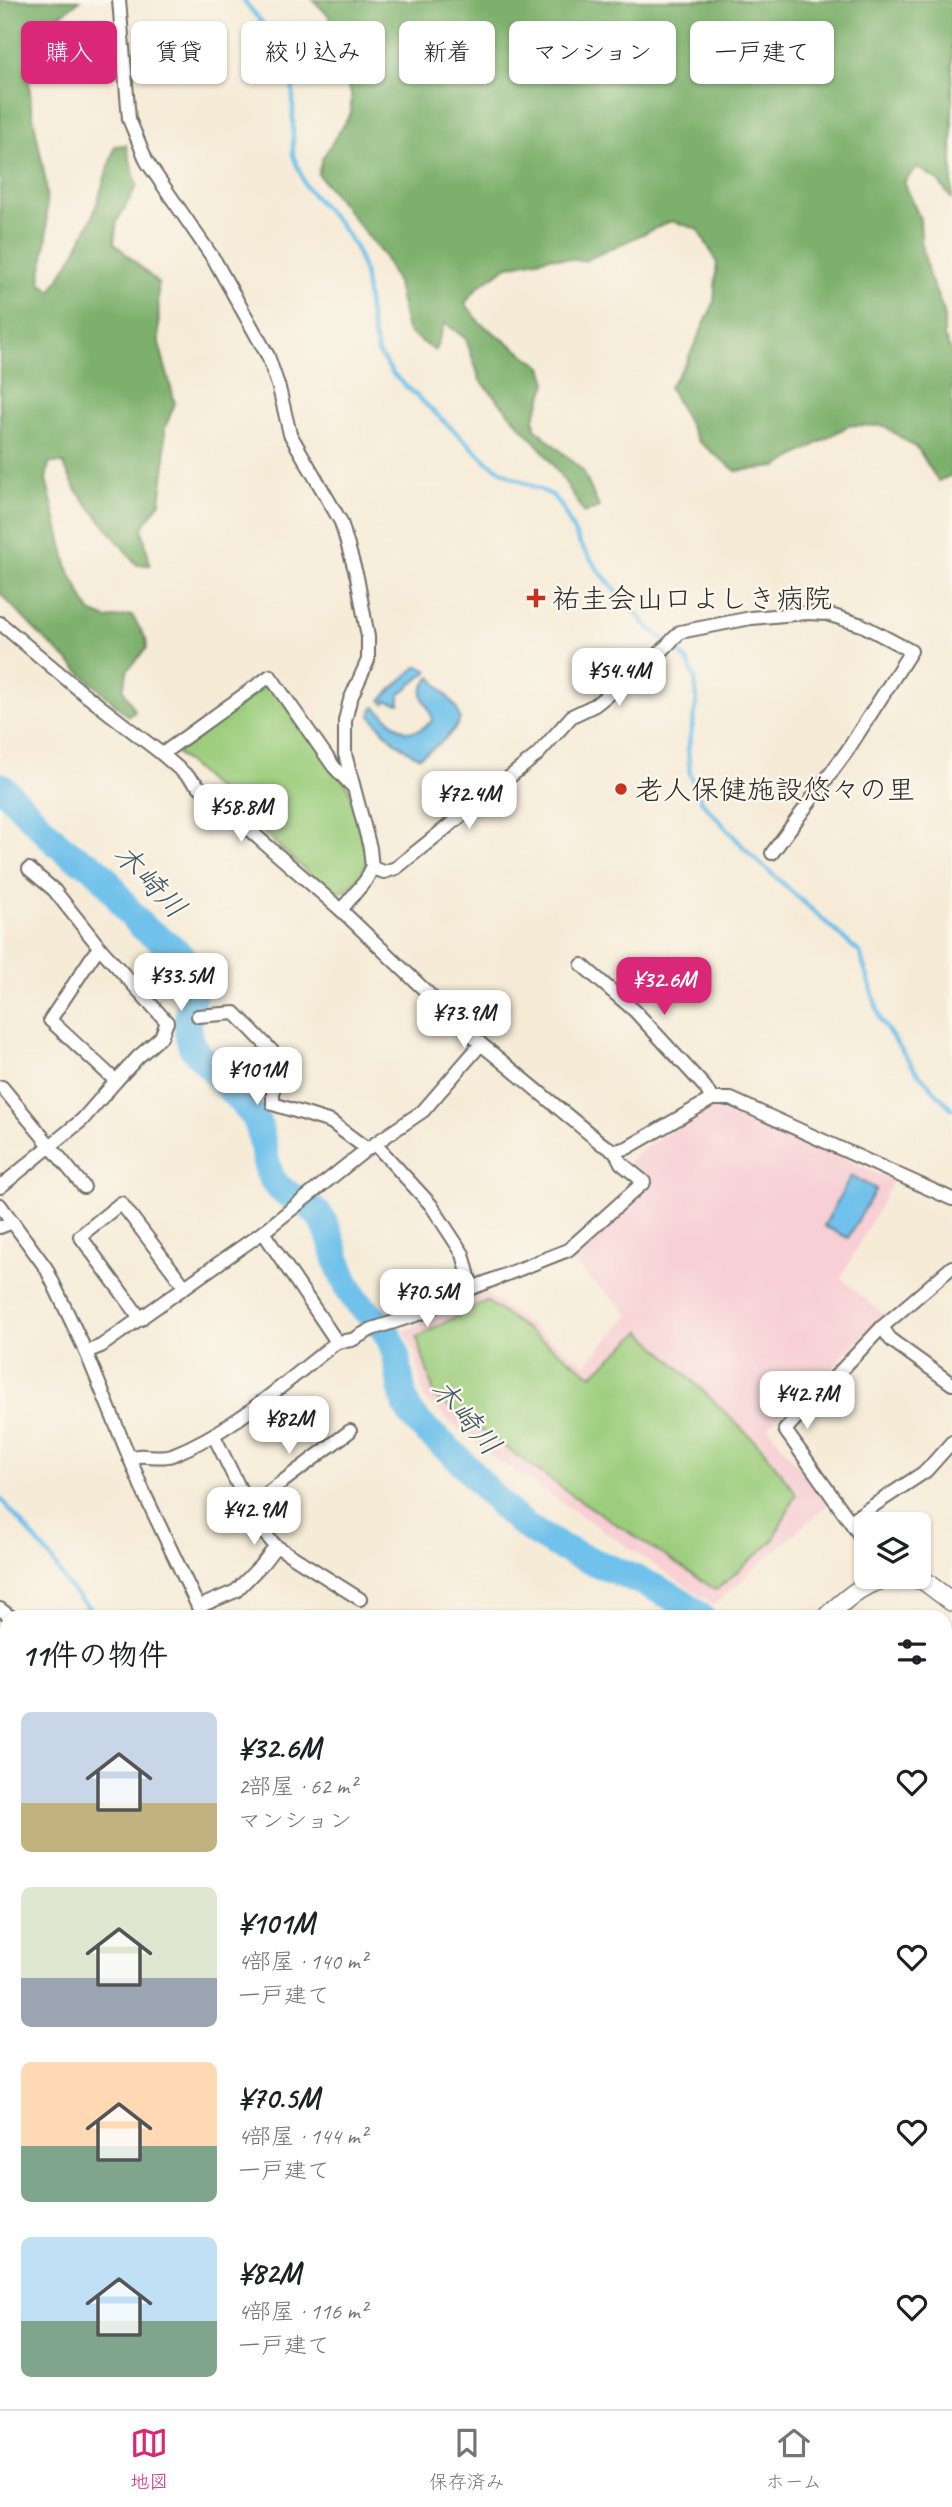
<!DOCTYPE html>
<html lang="ja">
<head>
<meta charset="utf-8">
<style>
  :root { --surface:#fff; --page:#f6f6f6; --text:#202124; --muted:#757577; --line:#e0e0e0; --accent:#db2777 }
  body { margin:0; font-family:Caveat,"Klee One",sans-serif; background:var(--page); color:var(--text); height:100vh; display:flex; flex-direction:column; font-size:26px; white-space:nowrap }
  * { box-sizing:border-box; margin:0 }
  p { font-size:23px; color:var(--muted) }
  .icon { flex:none; width:38px; height:38px; fill:none; stroke:currentColor; stroke-width:2; stroke-linecap:round; stroke-linejoin:round }
  .map { position:relative; flex:1; overflow:hidden }
  .sheet { position:absolute; left:0px; top:1610px; width:952px; height:800px; display:flex; flex-direction:column; background:var(--surface); border-radius:21px 21px 0 0; box-shadow:0 2px 5px #0004 }
  .sheet>* { flex:none }
  .hud { position:absolute; left:21px; top:21px; width:910px; height:63px; display:flex; gap:14px }
  .fabs { position:absolute; left:854px; top:1512px; display:grid; gap:14px }
  .fabs a { display:grid; place-items:center; width:77px; height:77px; border-radius:10px; background:var(--surface); box-shadow:0 2px 5px #0004; font-size:35px }
  .price { position:absolute; translate:-50% -60px; padding:0 16px; border-radius:14px; background:#fff; color:#222; font-size:23px; line-height:46px; filter:drop-shadow(0 2px 4px #0008) }
  .price::after { content:''; position:absolute; left:50%; top:42px; width:21px; height:16px; margin-left:-10px; background:inherit; clip-path:polygon(0 0,100% 0,50% 100%) }
  .price.active { background:var(--accent); color:#fff }
  ul { padding:0; list-style:none }
  li { display:flex; align-items:center; gap:21px; height:175px; padding:0 21px }
  li span { display:grid; place-items:center; flex:none; width:196px; height:140px; border-radius:10px; color:#555 }
  li>.icon { margin-inline-start:auto }
  span .icon { width:84px; height:84px; fill:#fffc; stroke-width:1 }
  li b { font-size:30px }
  h2 { display:flex; justify-content:space-between; align-items:center; height:84px; padding:0 21px; font-size:30px }
  .pill { padding:0 24px; border-radius:10px; background:var(--surface); box-shadow:0 2px 5px #0004; font-size:24px; line-height:63px }
  .pill.active { background:var(--accent); color:#fff }
  .dock { display:flex; justify-content:space-around; align-items:center; height:98px; border-top:2px solid var(--line); background:var(--surface); font-size:19px; color:var(--muted) }
  .dock a { display:grid; justify-items:center; gap:4px }
  .dock .active { color:var(--accent) }
  .map>svg:first-child { display:block }
</style>
</head>
<body>
<div class="map">
<svg width="952" height="2409" viewBox="0 0 952 2409">
  <rect width="100%" height="100%" fill="#fbf7ec"/>
  <filter id="ink" filterUnits="userSpaceOnUse"><feTurbulence type="fractalNoise" baseFrequency=".0143" numOctaves="2"/><feDisplacementMap in="SourceGraphic" scale="14" xChannelSelector="R" yChannelSelector="G"/><feConvolveMatrix kernelMatrix="1 2 1 2 8 2 1 2 1" color-interpolation-filters="sRGB"/></filter>
  <filter id="wash" filterUnits="userSpaceOnUse"><feTurbulence type="fractalNoise" baseFrequency=".00686" numOctaves="4" result="noise"/><feDisplacementMap in="SourceGraphic" scale="28" xChannelSelector="R" yChannelSelector="G"/><feGaussianBlur stdDeviation="1.57" result="paint"/><feColorMatrix in="noise" values="0 0 0 0 0 0 0 0 0 0 0 0 0 0 0 0 0 1.4 0 .05"/><feComposite in="paint" operator="in"/></filter>
  <g filter="url(#wash)">
    <rect width="100%" height="100%" fill="#f6ebd7"/>
    <path fill="#f7cfd4" d="M723,1105L736,1107L893,1181L841,1278L886,1317L848,1350L824,1377L803,1386L768,1428L828,1504L714,1605L491,1455L424,1399L415,1353L404,1331L485,1293L586,1364L630,1315L567,1258L652,1182L628,1162L646,1146L711,1108Z"/>
    <g fill="#9ccd7d" stroke="#647c54" stroke-width="2">
      <path d="M269,683L349,788L368,860L362,874L345,891L330,893L177,753Z"/>
      <path d="M486,1301L592,1375L641,1331L762,1448L796,1493L773,1541L716,1590L572,1495L435,1397L417,1337Z"/>
    </g>
    <g fill="#7db06c" stroke="#546e4c" stroke-width="2">
      <path d="M0,0H80L47,26L28,65L31,106L46,183L47,236L40,282L51,291L73,256L93,216L115,146L126,145L137,186L117,221L114,243L158,283L159,343L175,403L165,428V463L160,502L142,528L150,565H137L76,490L63,463H49L46,479L68,569L90,612L107,619L132,615L146,639L147,648L128,669L123,689L135,711L128,716L39,634L0,593Z"/>
      <path d="M313,0H952V199L937,180L917,167L904,182L920,219L921,240L929,276L944,312V337L952,352V475L938,481L918,449L884,426L850,425L776,467L736,471L698,441L669,387L686,363L714,303L717,262L698,229L671,221L584,261L551,257L508,266L479,286L465,303L479,322L542,367L547,383L534,418L535,428L583,471L599,507L584,513L567,485L543,451L480,380L466,339L445,323L435,351L407,331L397,283L383,255L318,174L322,159L351,113V94L336,59L330,17Z"/>
      <path d="M0,1639L7,1648V2403H362V2409H0Z"/>
    </g>
    <g fill="#6fc1eb" stroke="#4d768b" stroke-width="2">
      <path d="M419,666L428,671L400,694V704L386,701L384,704L381,700L411,671Z"/>
      <path d="M431,677L456,707L460,719C453,735 434,749 419,757C399,748 385,733 371,716V710L375,707C396,722 404,746 432,721C430,699 411,699 431,677Z"/>
      <path d="M851,1176L876,1189L848,1238L824,1226Z"/>
    </g>
    <g fill="none" stroke-linecap="round" stroke-linejoin="round">
      <g stroke="#6fc1eb" stroke-width="4.5">
        <path d="M243,0L269,31L291,68L293,93V155L306,187L340,225L355,246L364,272L371,324L378,352L393,374L489,463L510,476L552,495L562,507L580,544L599,571L648,627L677,650L688,662L695,679L697,701L688,749L690,774L701,801L751,855L860,953L881,1021L916,1071L952,1109"/>
        <path d="M0,1498L50,1557L68,1586L87,1606L100,1617"/>
      </g>
      <path stroke="#6fc1eb" stroke-width="28" d="M0,786C18,801 32,819 49,835C57,844 68,853 78,859C82,862 88,863 92,866C113,882 124,911 144,928C161,941 182,950 191,971C202,995 177,1015 193,1048L255,1117C266,1138 261,1164 275,1183C287,1199 309,1200 321,1218C334,1237 335,1262 346,1282C349,1288 352,1295 356,1300C367,1313 380,1321 388,1335C401,1358 397,1384 407,1407C417,1427 447,1446 463,1463C480,1481 495,1501 514,1517C569,1564 646,1571 701,1617"/>
    </g>
  </g>
  <g filter="url(#ink)">
    <g fill="none" stroke-linecap="round" stroke-linejoin="round">
      <g stroke="#726e67" stroke-width="16">
        <g id="street">
          <path d="M119,0L129,119L147,162L215,261L268,356L279,388L290,434L341,522L357,577L368,637V660L350,700L345,721V754L370,848L372,868L366,880L341,910"/>
          <path d="M0,623L83,693L162,754L341,910L481,1044L602,1144L615,1151L627,1148L712,1099H731L952,1199"/>
          <path d="M162,754L270,676L334,767L351,785"/>
          <path d="M372,868L384,872L396,868L537,755L572,716L595,705L657,656L680,632L751,618L807,613L827,614L862,625L911,651L847,751L772,853"/>
          <path d="M29,869L54,890L100,948L167,1022L161,1037L138,1057L116,1081"/>
          <path d="M582,965L635,1011L705,1087L712,1099"/>
          <path d="M198,1016L235,1013L273,1052V1104L331,1122L367,1149"/>
          <path d="M2,1087L84,1187"/>
          <path d="M375,1144L431,1205L463,1254L472,1288"/>
          <path d="M0,1187L82,1120L116,1081L50,1020L94,954L100,948"/>
          <path d="M0,1205L46,1268L86,1352L144,1493L203,1617"/>
          <path d="M0,1227L13,1222"/>
          <path d="M263,1232L367,1149L423,1111L481,1044"/>
          <path d="M141,1319L80,1236L121,1203L185,1287"/>
          <path d="M882,1327L891,1340L952,1384"/>
          <path d="M86,1352L101,1346L263,1232L337,1342"/>
          <path d="M214,1436L259,1528L276,1546L360,1599"/>
          <path d="M129,1458C143,1452 158,1460 172,1455C234,1431 285,1382 337,1342L352,1340L372,1329L419,1314L472,1288L568,1250L644,1182L621,1163L615,1151"/>
          <path d="M249,1507L350,1431"/>
          <path d="M850,1521L926,1471L952,1442"/>
          <path d="M866,1544L785,1430L882,1327L952,1267"/>
          <path d="M198,1607L236,1591L263,1563L276,1546"/>
          <path d="M0,1609L11,1617"/>
          <path d="M945,1664L952,1671"/>
          <path d="M945,1751L952,1743"/>
          <path d="M945,1851L952,1859"/>
          <path d="M945,1944L952,1936"/>
          <path d="M945,2160L952,2166"/>
          <path d="M945,2223L952,2214"/>
          <path d="M945,2341L952,2326"/>
          <path d="M945,2401L952,2405"/>
          <path d="M564,2409H573L588,2403"/>
          <path d="M915,2409L918,2403"/>
        </g>
      </g>
      <g stroke="#726e67" stroke-width="21">
        <g id="secondary">
          <path d="M907,1577L923,1580L952,1602"/>
          <path d="M826,1617C847,1598 865,1580 895,1577"/>
          <path d="M606,2403L607,2409"/>
        </g>
      </g>
      <use href="#street" stroke="#fff" stroke-width="12"/>
      <use href="#secondary" stroke="#fff" stroke-width="18"/>
    </g>
  </g>
  <g fill="#c8321e" stroke="#fbf7ec" stroke-width="2.5">
    <path d="M532.5 587.5h7v7h7v7h-7v7h-7v-7h-7v-7h7z"/>
    <circle cx="621" cy="789" r="7"/>
  </g>
  <g text-anchor="middle" stroke-width="5" stroke-linejoin="round" paint-order="stroke">
    <g font-size="28" fill="#2b2b2b" stroke="#fbf7ec" text-anchor="start">
      <text x="552" y="608">祐圭会山口よしき病院</text>
      <text x="635" y="799">老人保健施設悠々の里</text>
    </g>
    <g font-size="30" font-style="italic" fill="#3f5865" stroke="#fbf7ec">
      <text transform="translate(150 881) rotate(46)" y="10">木崎川</text>
      <text transform="translate(466 1417) rotate(49)" y="10">木崎川</text>
    </g>
  </g>
</svg>
<div class="fabs">
<a><svg class="icon" aria-label="layers" viewBox="0 0 24 24"><path d="M12 4l9 5-9 5-9-5zM3 14l9 5 9-5"/></svg></a>
</div>
<b class="price" style="left:619px;top:708px">¥54.4M</b>
<b class="price" style="left:469px;top:831px">¥72.4M</b>
<b class="price" style="left:241px;top:844px">¥58.8M</b>
<b class="price" style="left:181px;top:1013px">¥33.5M</b>
<b class="price active" style="left:664px;top:1017px">¥32.6M</b>
<b class="price" style="left:464px;top:1050px">¥73.9M</b>
<b class="price" style="left:257px;top:1107px">¥101M</b>
<b class="price" style="left:427px;top:1329px">¥70.5M</b>
<b class="price" style="left:807px;top:1431px">¥42.7M</b>
<b class="price" style="left:289px;top:1456px">¥82M</b>
<b class="price" style="left:254px;top:1547px">¥42.9M</b>
<div class="hud">
<a class="pill active">購入</a>
<a class="pill">賃貸</a>
<a class="pill">絞り込み</a>
<a class="pill">新着</a>
<a class="pill">マンション</a>
<a class="pill">一戸建て</a>
</div>
<section class="sheet">
<h2>11件の物件<svg class="icon" aria-label="filters" viewBox="0 0 24 24"><path d="M4 7h16M4 17h16"/><circle cx="9" cy="7" r="2"/><circle cx="15" cy="17" r="2"/></svg></h2>
<ul>
<li><span style="background:linear-gradient(#c9d6e8 65%,#c2b280 0)"><svg class="icon" aria-label="home" viewBox="0 0 24 24"><path d="M3 11l9-7 9 7M6 9v11h12V9"/></svg></span><div><b>¥32.6M</b><p>2部屋 · 62 m²</p><p>マンション</p></div><svg class="icon" aria-label="heart" viewBox="0 0 24 24"><path d="M12 20l-8-8c-3-5 5-10 8-4 3-6 11-1 8 4z"/></svg></li>
<li><span style="background:linear-gradient(#dfe7d0 65%,#9aa5b1 0)"><svg class="icon" aria-label="home" viewBox="0 0 24 24"><path d="M3 11l9-7 9 7M6 9v11h12V9"/></svg></span><div><b>¥101M</b><p>4部屋 · 140 m²</p><p>一戸建て</p></div><svg class="icon" aria-label="heart" viewBox="0 0 24 24"><path d="M12 20l-8-8c-3-5 5-10 8-4 3-6 11-1 8 4z"/></svg></li>
<li><span style="background:linear-gradient(#ffd9b3 60%,#7fa58c 0)"><svg class="icon" aria-label="home" viewBox="0 0 24 24"><path d="M3 11l9-7 9 7M6 9v11h12V9"/></svg></span><div><b>¥70.5M</b><p>4部屋 · 144 m²</p><p>一戸建て</p></div><svg class="icon" aria-label="heart" viewBox="0 0 24 24"><path d="M12 20l-8-8c-3-5 5-10 8-4 3-6 11-1 8 4z"/></svg></li>
<li><span style="background:linear-gradient(#bfe0f5 60%,#7fa58c 0)"><svg class="icon" aria-label="home" viewBox="0 0 24 24"><path d="M3 11l9-7 9 7M6 9v11h12V9"/></svg></span><div><b>¥82M</b><p>4部屋 · 116 m²</p><p>一戸建て</p></div><svg class="icon" aria-label="heart" viewBox="0 0 24 24"><path d="M12 20l-8-8c-3-5 5-10 8-4 3-6 11-1 8 4z"/></svg></li>
</ul>
</section>
</div>
<nav class="dock">
<a class="active"><svg class="icon" aria-label="map" viewBox="0 0 24 24"><path d="M3 6l6-2 6 2 6-2v14l-6 2-6-2-6 2zM9 4v14M15 6v14"/></svg>地図</a>
<a><svg class="icon" aria-label="saved" viewBox="0 0 24 24"><path d="M7 4h10v16l-5-4-5 4z"/></svg>保存済み</a>
<a><svg class="icon" aria-label="home" viewBox="0 0 24 24"><path d="M3 11l9-7 9 7M6 9v11h12V9"/></svg>ホーム</a>
</nav>
</body>
</html>
